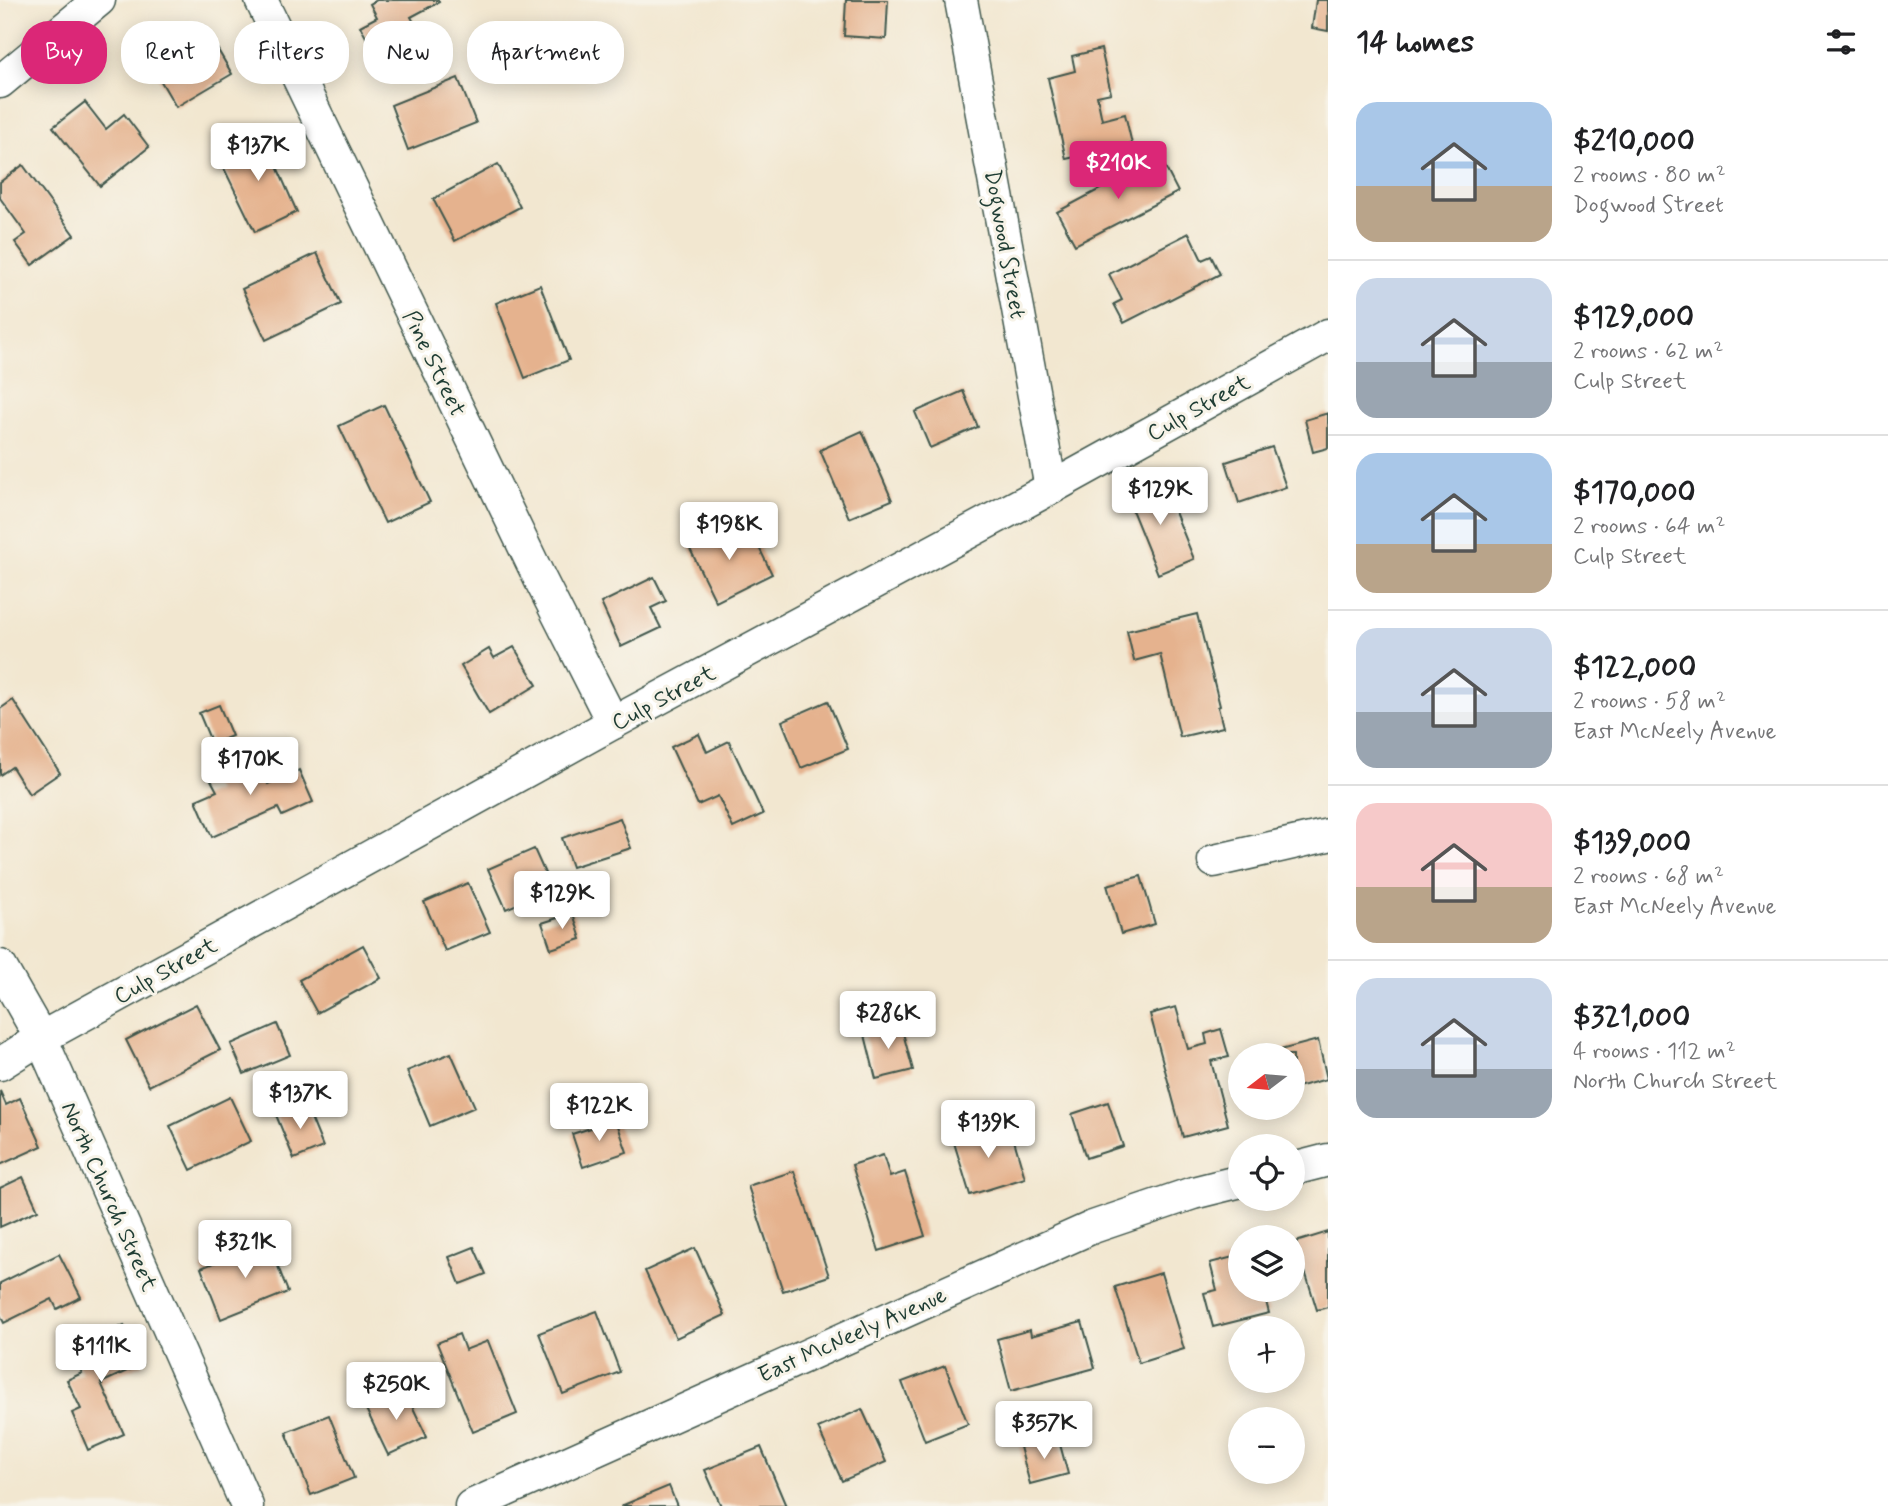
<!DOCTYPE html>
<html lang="en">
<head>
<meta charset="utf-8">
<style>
  :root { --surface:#fff; --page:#f6f6f6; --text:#202124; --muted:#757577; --line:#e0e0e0; --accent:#db2777 }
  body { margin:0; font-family:Mynerve,sans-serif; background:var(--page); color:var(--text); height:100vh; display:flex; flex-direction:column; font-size:26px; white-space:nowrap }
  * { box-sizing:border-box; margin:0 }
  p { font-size:23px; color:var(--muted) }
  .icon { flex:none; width:38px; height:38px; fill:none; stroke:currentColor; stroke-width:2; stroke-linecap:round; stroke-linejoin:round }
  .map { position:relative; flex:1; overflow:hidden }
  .panel { display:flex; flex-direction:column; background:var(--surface); width:560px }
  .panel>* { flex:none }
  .hud { position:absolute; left:21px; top:21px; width:665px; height:63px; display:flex; gap:14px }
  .needle { width:46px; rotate:254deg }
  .controls { position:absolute; left:1228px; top:1043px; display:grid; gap:14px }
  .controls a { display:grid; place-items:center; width:77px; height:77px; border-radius:50%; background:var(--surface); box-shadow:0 4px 18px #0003; font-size:35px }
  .price { position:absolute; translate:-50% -60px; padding:0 16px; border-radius:7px; background:#fff; color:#222; font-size:23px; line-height:46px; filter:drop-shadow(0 2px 4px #0008) }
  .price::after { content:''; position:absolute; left:50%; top:42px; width:21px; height:16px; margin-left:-10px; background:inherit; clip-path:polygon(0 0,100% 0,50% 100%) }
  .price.selected { background:var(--accent); color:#fff }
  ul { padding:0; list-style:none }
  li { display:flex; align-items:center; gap:21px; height:175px; padding:0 28px }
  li+li { border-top:2px solid var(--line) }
  li span { display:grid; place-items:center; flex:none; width:196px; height:140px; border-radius:21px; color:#555 }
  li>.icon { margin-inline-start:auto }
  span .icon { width:84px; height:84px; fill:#fffc; stroke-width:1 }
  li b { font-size:30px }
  h2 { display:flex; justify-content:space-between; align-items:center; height:84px; padding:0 28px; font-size:30px }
  .tag { padding:0 24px; border-radius:28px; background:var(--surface); box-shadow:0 4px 18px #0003; font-size:24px; line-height:63px }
  .tag.selected { background:var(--accent); color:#fff }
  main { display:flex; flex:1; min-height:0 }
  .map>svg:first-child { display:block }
</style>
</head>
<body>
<main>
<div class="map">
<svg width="1328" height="1506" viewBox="0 0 1328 1506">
  <rect width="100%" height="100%" fill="#f7f3e8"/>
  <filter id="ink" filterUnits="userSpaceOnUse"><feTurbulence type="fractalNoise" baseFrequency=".0143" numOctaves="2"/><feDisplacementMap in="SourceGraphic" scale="14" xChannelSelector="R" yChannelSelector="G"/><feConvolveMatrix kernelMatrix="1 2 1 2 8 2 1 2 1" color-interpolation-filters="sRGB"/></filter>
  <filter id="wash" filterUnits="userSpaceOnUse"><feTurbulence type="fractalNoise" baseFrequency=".00686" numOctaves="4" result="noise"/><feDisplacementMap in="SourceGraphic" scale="28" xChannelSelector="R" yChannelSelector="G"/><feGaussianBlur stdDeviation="1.57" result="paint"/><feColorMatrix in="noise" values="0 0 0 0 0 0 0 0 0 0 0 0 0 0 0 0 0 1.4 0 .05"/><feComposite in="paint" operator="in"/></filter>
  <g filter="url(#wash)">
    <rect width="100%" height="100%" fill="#f2e7d0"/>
    <g id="blocks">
      <g fill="#e5b28e">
        <path d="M377,0H438L439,2L411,17L428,48L384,71L360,26L377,17L370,4Z"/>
        <path d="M846,0H888L886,39L844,36Z"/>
        <path d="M1316,0H1328V31L1312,28Z"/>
        <path d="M204,26L232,74L176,107L148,59Z"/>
        <path d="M1101,49L1111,93L1097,96L1102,120L1125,114L1132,144L1066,159L1048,78L1075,71L1072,56Z"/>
        <path d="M458,78L476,123L408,150L391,105Z"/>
        <path d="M85,102L106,129L124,114L149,147L100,186L53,127Z"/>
        <path d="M263,135L297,212L255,232L218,156Z"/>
        <path d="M1160,157L1178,192L1075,245L1057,212Z"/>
        <path d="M498,164L520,207L455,241L433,199Z"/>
        <path d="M23,165L74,235L32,265L15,242L26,234L0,198V182Z"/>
        <path d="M1189,233L1202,260L1211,256L1220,274L1124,323L1114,304L1122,300L1109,274Z"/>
        <path d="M317,253L341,304L266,340L242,289Z"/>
        <path d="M540,285L569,360L525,378L496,303Z"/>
        <path d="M963,391L978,427L930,448L915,412Z"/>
        <path d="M384,405L430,502L385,523L339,426Z"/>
        <path d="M1328,413V448L1313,452L1305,420Z"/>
        <path d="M862,431L892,500L849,518L820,450Z"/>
        <path d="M1272,447L1286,487L1239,503L1226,462Z"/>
        <path d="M1162,480L1194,559L1158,574L1126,495Z"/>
        <path d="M721,526L729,539L750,529L772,574L716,602L687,543Z"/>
        <path d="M654,577L666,601L651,608L661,628L621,647L601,603Z"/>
        <path d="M1197,614L1220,706L1218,707L1223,727L1180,737L1160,654L1134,661L1127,631Z"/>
        <path d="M514,647L537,685L489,714L461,666L489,649L494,658Z"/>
        <path d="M13,700L60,773L29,794L12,767L0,775V709Z"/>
        <path d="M828,701L848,749L801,768L782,721Z"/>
        <path d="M219,705L232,736L212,744L199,713Z"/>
        <path d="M699,734L707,752L729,741L763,814L733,828L718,796L698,805L671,747Z"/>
        <path d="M256,759L268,784L299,770L313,802L282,816L278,808L212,837L196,800L217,791L211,780Z"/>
        <path d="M620,818L631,848L572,867L562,838Z"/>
        <path d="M534,849L552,889L506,909L488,869Z"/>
        <path d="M1141,876L1155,924L1121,934L1107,885Z"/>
        <path d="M468,883L490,932L445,951L424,902Z"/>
        <path d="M573,913L581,939L551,949L542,923Z"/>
        <path d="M363,945L381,978L317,1013L299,980Z"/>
        <path d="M196,1004L220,1050L149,1086L126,1040Z"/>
        <path d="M1176,1007L1188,1049L1207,1044L1205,1034L1221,1029L1229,1057L1211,1061L1228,1125L1183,1137L1150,1014Z"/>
        <path d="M900,1022L913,1070L876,1079L864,1031Z"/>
        <path d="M277,1024L290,1055L244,1074L231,1044Z"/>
        <path d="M1318,1040L1327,1079L1293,1088V1055H1261Z"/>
        <path d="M451,1053L475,1107L430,1126L407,1071Z"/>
        <path d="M0,1091L6,1105L20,1098L42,1146L0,1165Z"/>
        <path d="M230,1097L251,1141L191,1170L170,1126Z"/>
        <path d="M1108,1102L1123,1146L1086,1158L1072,1114Z"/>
        <path d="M305,1103L323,1147L294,1159L276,1115Z"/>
        <path d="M616,1120L627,1152L583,1167L572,1134Z"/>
        <path d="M980,1127L983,1139L1011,1130L1025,1178L970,1195L952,1136Z"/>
        <path d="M883,1155L890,1177L905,1172L925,1236L879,1251L852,1165Z"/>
        <path d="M794,1171L829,1276L783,1291L748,1186Z"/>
        <path d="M23,1177L38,1210L0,1227V1188Z"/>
        <path d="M1328,1232V1307L1317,1310L1296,1242Z"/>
        <path d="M268,1241L288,1292L221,1319L201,1268Z"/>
        <path d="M474,1247L486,1274L460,1284L449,1257Z"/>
        <path d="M695,1248L725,1315L676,1338L645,1271Z"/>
        <path d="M59,1254L81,1297L57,1309L52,1299L4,1323L0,1315V1283Z"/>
        <path d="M1241,1255V1290H1263L1269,1313L1213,1327L1204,1293L1217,1290L1210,1263Z"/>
        <path d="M1161,1273L1184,1349L1139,1363L1115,1287Z"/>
        <path d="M597,1311L620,1372L563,1394L539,1333Z"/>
        <path d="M1082,1322L1095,1368L1011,1391L997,1339L1030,1330L1031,1336Z"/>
        <path d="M124,1325L142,1364L101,1383L124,1434L88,1450L72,1413L81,1409L67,1380L82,1373L71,1348Z"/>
        <path d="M459,1334L465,1350L488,1341L517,1414L473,1432L437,1343Z"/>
        <path d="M945,1366L968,1424L925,1441L902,1382Z"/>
        <path d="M404,1389L427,1437L388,1455L365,1407Z"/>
        <path d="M862,1409L886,1462L842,1481L818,1428Z"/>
        <path d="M329,1415L354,1478L311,1495L286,1432Z"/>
        <path d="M1058,1437L1068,1474L1030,1484L1020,1447Z"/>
        <path d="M761,1447L786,1506H721L705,1470Z"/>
        <path d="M669,1486L677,1506H621Z"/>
      </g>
    </g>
  </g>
  <g filter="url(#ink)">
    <use href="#blocks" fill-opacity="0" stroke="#3f564b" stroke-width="2"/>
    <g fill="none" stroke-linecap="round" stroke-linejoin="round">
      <g stroke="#3f564b" stroke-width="35">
        <g id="street">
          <path d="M261,0L540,579L613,723"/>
          <path d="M961,0L1051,488"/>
          <path d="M0,82L99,0"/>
          <path d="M1214,861L1328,835"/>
          <path d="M0,966L41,1038L247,1506"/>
          <path d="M0,1064L41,1038L613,723L1051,488L1328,335"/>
          <path d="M1293,1169L1328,1160"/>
          <path d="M471,1506L1093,1227L1193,1193L1241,1181"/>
        </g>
      </g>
      <use href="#street" stroke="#fff" stroke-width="32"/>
    </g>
  </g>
  <g text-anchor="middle" stroke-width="6" stroke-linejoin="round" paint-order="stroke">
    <g font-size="23" fill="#1f3d34" stroke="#f7f3e8">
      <text transform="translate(1006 244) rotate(80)" y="8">Dogwood Street</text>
      <text transform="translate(435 363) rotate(64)" y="8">Pine Street</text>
      <text transform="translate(1198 407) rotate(-29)" y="8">Culp Street</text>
      <text transform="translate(663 697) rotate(-28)" y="8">Culp Street</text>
      <text transform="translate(165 970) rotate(-29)" y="8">Culp Street</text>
      <text transform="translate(110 1196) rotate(66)" y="8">North Church Street</text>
      <text transform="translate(852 1334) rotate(-24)" y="8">East McNeely Avenue</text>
    </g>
  </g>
</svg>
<div class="controls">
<a><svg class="needle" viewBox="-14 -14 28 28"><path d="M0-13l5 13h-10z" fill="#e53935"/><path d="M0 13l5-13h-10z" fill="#757577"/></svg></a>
<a><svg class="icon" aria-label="locate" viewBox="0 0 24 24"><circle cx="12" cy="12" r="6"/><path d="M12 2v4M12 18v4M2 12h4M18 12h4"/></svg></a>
<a><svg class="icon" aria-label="layers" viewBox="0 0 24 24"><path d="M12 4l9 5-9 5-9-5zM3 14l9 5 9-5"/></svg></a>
<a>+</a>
<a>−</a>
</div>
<b class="price" style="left:258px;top:183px">$137K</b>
<b class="price selected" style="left:1118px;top:201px">$210K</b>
<b class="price" style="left:1160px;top:527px">$129K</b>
<b class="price" style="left:729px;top:562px">$198K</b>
<b class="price" style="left:250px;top:797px">$170K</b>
<b class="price" style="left:562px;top:931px">$129K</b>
<b class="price" style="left:888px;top:1051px">$286K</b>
<b class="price" style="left:300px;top:1131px">$137K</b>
<b class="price" style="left:599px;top:1143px">$122K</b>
<b class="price" style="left:988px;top:1160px">$139K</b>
<b class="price" style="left:245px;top:1280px">$321K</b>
<b class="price" style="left:101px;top:1384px">$111K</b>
<b class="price" style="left:396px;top:1422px">$250K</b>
<b class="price" style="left:1044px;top:1461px">$357K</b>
<div class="hud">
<a class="tag selected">Buy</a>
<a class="tag">Rent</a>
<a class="tag">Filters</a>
<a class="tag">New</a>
<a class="tag">Apartment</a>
</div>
</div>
<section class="panel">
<h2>14 homes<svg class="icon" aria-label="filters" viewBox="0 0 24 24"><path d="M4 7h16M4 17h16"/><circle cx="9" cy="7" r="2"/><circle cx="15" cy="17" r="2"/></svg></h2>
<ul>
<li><span style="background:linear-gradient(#a9c7e8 60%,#b9a48a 0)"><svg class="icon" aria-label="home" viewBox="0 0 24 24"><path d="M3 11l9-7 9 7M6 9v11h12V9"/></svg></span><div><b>$210,000</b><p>2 rooms · 80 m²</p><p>Dogwood Street</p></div></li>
<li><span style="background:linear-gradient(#c9d6e8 60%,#9aa5b1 0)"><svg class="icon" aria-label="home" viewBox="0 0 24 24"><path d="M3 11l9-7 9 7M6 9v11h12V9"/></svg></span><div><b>$129,000</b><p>2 rooms · 62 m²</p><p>Culp Street</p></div></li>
<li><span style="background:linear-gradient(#a9c7e8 65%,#b9a48a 0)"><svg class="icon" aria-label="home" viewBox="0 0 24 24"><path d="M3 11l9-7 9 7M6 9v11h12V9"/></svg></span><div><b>$170,000</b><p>2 rooms · 64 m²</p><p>Culp Street</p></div></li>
<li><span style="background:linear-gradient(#c9d6e8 60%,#9aa5b1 0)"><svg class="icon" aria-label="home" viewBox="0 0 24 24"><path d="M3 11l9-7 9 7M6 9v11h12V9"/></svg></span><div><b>$122,000</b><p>2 rooms · 58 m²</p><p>East McNeely Avenue</p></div></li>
<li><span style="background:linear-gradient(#f6c9c9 60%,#b9a48a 0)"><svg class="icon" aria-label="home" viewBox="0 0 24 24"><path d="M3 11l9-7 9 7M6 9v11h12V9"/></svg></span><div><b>$139,000</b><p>2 rooms · 68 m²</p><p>East McNeely Avenue</p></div></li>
<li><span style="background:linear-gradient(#c9d6e8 65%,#9aa5b1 0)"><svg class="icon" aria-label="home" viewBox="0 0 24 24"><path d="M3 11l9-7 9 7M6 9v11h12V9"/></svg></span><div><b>$321,000</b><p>4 rooms · 112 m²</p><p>North Church Street</p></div></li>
</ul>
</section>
</main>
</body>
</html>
